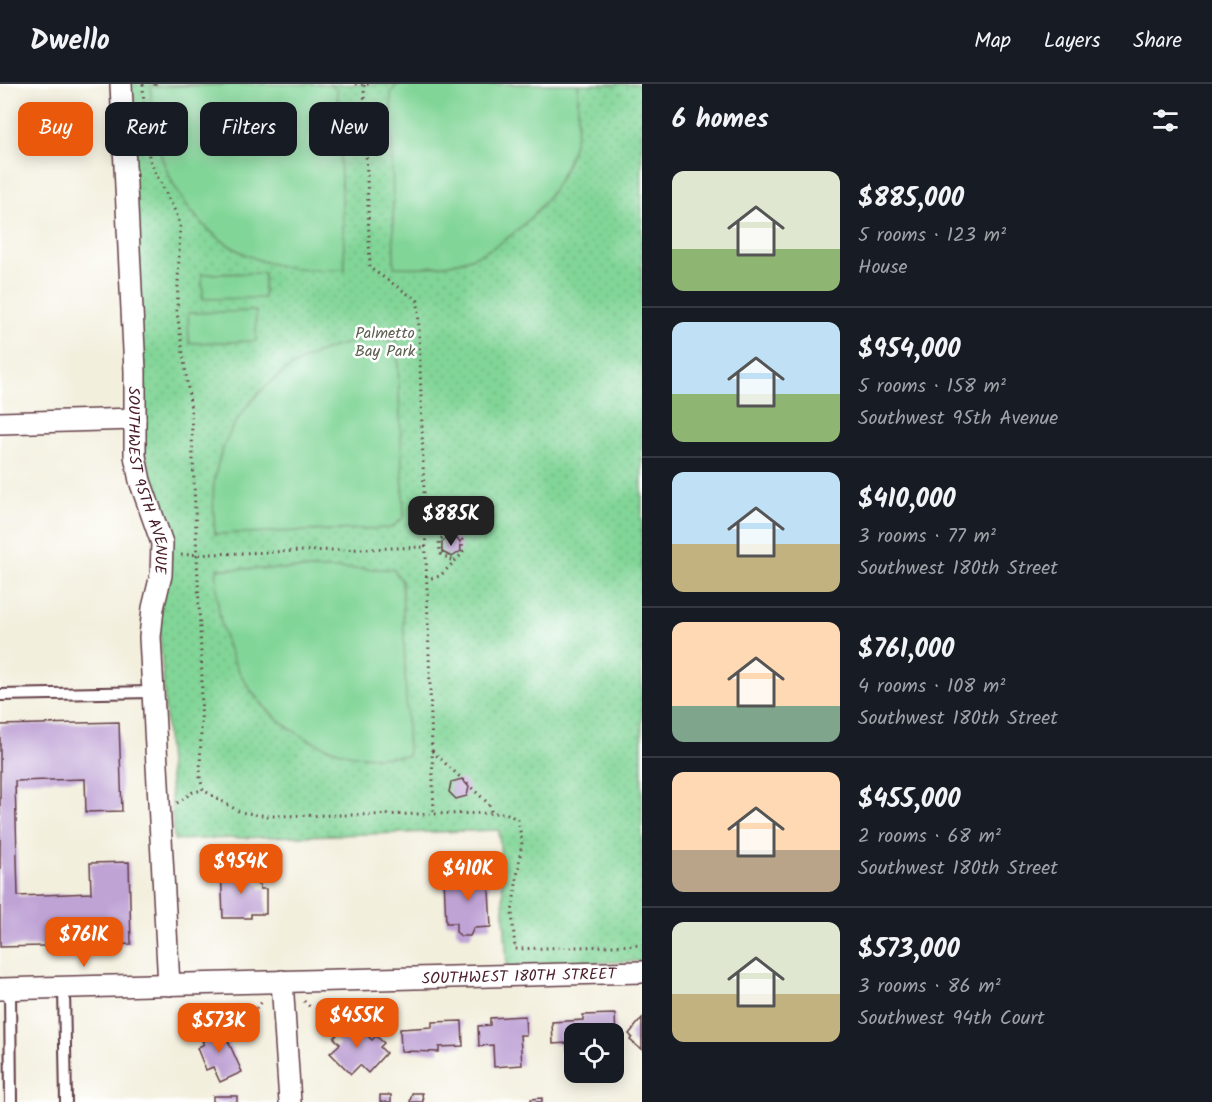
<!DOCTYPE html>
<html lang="en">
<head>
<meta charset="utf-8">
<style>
  :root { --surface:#171b24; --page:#20242c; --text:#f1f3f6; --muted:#9ea1a6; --line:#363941; --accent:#ea580c }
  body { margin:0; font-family:Kalam,sans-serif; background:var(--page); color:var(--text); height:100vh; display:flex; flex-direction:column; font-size:22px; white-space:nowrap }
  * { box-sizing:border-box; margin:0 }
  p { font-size:20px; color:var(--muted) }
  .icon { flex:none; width:33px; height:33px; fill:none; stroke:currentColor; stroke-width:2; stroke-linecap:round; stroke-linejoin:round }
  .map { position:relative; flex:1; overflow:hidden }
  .panel { display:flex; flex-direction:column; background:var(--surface); width:570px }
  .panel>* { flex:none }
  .hud { position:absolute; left:18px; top:18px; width:534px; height:54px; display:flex; gap:12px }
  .buttons { position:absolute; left:564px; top:939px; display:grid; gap:12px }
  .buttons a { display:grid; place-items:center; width:60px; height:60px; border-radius:12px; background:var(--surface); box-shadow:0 3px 15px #0003; font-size:30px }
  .price { position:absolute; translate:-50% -51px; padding:0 14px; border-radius:12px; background:var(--accent); color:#fff; font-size:20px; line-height:39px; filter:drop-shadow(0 2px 3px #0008) }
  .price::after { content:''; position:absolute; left:50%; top:36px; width:18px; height:14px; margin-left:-9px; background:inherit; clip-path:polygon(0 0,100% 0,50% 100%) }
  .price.current { background:#222; color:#fff }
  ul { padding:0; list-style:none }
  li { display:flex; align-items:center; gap:18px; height:150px; padding:0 30px }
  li+li { border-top:2px solid var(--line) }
  li span { display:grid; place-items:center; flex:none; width:168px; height:120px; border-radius:12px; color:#555 }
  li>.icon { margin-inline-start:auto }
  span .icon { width:72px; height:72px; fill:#fffc; stroke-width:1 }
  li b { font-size:26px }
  h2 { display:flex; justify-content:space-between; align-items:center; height:72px; padding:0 30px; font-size:26px }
  .tag { padding:0 21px; border-radius:12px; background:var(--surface); box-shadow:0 3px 15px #0003; font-size:21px; line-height:54px }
  .tag.current { background:var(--accent); color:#fff }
  header { display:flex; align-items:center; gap:36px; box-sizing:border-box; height:84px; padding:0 30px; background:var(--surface); border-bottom:2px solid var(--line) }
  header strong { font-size:28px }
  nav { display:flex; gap:33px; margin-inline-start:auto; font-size:21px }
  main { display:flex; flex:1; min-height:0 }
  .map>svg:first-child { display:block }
</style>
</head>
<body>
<header>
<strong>Dwello</strong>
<nav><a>Map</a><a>Layers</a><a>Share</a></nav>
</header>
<main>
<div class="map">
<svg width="642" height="1018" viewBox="0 0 642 1018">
  <defs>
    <pattern id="grass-dots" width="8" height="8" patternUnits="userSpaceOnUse" patternTransform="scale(1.5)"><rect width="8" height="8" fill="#81d597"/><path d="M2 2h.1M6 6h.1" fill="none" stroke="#71b682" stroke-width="1.8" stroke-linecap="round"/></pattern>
  </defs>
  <rect width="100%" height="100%" fill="#fff"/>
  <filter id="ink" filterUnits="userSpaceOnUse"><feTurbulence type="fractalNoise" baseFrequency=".0167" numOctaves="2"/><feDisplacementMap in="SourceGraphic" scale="12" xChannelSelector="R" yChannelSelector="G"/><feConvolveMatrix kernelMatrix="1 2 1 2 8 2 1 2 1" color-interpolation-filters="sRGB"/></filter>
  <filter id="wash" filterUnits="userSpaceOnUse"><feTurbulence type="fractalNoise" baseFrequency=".008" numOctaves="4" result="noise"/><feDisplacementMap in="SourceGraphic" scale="24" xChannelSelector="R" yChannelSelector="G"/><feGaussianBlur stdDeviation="1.35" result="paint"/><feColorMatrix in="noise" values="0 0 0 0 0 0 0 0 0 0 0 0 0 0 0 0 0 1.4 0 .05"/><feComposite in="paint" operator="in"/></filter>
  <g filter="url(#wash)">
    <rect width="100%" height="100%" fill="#f3efdd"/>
    <path fill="url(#grass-dots)" stroke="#667a61" stroke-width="1.5" d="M112,0H642V877L507,882L499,746L174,756L159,536L170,465L131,314Z"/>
    <g fill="#81d597" stroke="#667a61" stroke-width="1.5">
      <path d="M252,0H329L337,5L345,185C322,186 299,186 276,181C194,161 149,83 151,3Z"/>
      <path d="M398,0H578C578,18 579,38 575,55C561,113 509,168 450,180C431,184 413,184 394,183L391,8Z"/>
      <path d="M264,189V214L203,215L202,190Z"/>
      <path d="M256,227V257L189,259L188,229Z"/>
      <path d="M365,256H397L404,433L391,444L215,450C214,433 212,416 214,399C225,322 291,266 365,256Z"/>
      <path d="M217,485H393L402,497L408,672C387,673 365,674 344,669C258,646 213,570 217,485Z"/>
    </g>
    <g id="blocks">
      <g fill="#bfa3d5">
        <path d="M451,452L460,457L461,467L452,473L442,468V458Z"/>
        <path d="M119,638L122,727L86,728L85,695L15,697L18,812L91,809L90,779L129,778L131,860L0,863V641Z"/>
        <path d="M462,695L469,703L467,712L456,715L449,708L451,698Z"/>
        <path d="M221,783H242V793H256V800H260V805H266V830H251V834H223Z"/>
        <path d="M466,786L488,789L491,843L474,844L470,852H461L456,848V839H446L444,794H456V790Z"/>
        <path d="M615,930L616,957H614V950H574V966H567V959L553,960L552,938L583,936V931Z"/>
        <path d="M525,932L526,951H520L522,981L494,983L493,961L479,962L478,942L490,941V934Z"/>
        <path d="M642,934V966L630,956L632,953L629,950Z"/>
        <path d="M351,936L372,956L376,952L384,959L380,963L386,969L368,989L360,981L351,990L330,969L340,960L334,954Z"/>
        <path d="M462,937L463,962L439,963V968L401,967L400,945L432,943V938Z"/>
        <path d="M216,941L220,949L224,948L242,988L220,998L213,983L206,986L197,964L204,960L202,957L206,956L202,947Z"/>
        <path d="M412,1009H422L423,1018H410Z"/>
        <rect x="380" y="1011" width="11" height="7"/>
        <rect x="213" y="1012" width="24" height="6"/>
        <path d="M542,1014V1018H531V1015Z"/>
      </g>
    </g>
  </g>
  <g filter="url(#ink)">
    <use href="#blocks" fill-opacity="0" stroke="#633e46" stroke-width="1.5"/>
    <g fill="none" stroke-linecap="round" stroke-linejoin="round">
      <g stroke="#633e46" stroke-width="14">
        <g id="service">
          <path d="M0,611L152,608"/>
          <path d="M64,904L66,1018"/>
          <path d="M10,905L11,1018"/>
        </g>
      </g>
      <g stroke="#633e46" stroke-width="24">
        <g id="minor">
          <path id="s1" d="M121,0L135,287V372L140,397L162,459L161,491L153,524L150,553L169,901"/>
          <path d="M0,339L135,335"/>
          <path d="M282,897L290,1018"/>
          <path id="s2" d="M0,905L642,888"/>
        </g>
      </g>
      <g stroke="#633e46" stroke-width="3" stroke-dasharray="1.5 4.5" stroke-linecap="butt">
        <path d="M143,0L144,25"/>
        <path d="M155,0V3"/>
        <path d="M355,0H372"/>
        <path d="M364,1L370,184L418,217L434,731"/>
        <path d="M145,41L149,73L155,88L178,133L180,143L177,228L191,326L202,594L200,693L203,706L240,728L267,732L506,729L518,736L522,758L512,828L515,865L642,861"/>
        <path d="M425,424L462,456L463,469L440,492L427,495"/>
        <path d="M452,447L439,456L440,470L454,477"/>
        <path d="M181,471L425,463"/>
        <path d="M432,667L489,720L492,730"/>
        <path d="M177,719L193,708L203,706"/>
        <path d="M304,917L312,925"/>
        <path d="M256,924L263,917"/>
      </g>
      <use href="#service" stroke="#fff" stroke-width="10"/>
      <use href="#minor" stroke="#fff" stroke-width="21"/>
    </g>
  </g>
  <g text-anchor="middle" stroke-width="5" stroke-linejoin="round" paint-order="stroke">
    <g font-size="16" fill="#5d5f51" stroke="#fff">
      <text x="385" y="254">Palmetto<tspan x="385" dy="18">Bay Park</tspan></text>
    </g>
    <g font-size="16" fill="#4a1f2b" stroke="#fff">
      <text dy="6" stroke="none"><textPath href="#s1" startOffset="399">SOUTHWEST 95TH AVENUE</textPath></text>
      <text dy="6" stroke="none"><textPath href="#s2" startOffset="519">SOUTHWEST 180TH STREET</textPath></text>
    </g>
  </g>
</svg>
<div class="buttons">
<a><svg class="icon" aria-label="locate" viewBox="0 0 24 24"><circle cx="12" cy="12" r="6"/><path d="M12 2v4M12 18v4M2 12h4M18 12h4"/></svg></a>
</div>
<b class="price current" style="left:451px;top:463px">$885K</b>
<b class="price" style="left:241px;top:811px">$954K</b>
<b class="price" style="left:468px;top:818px">$410K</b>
<b class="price" style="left:84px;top:884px">$761K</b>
<b class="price" style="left:357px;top:965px">$455K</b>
<b class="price" style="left:219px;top:970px">$573K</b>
<div class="hud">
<a class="tag current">Buy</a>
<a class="tag">Rent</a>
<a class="tag">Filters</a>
<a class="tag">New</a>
</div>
</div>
<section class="panel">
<h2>6 homes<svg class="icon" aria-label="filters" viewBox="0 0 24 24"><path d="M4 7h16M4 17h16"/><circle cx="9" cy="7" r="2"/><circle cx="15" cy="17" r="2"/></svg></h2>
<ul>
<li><span style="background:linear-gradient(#dfe7d0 65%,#8fb573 0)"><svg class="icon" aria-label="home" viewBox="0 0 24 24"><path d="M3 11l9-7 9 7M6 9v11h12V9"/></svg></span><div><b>$885,000</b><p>5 rooms · 123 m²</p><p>House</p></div></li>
<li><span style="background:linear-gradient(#bfe0f5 60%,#8fb573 0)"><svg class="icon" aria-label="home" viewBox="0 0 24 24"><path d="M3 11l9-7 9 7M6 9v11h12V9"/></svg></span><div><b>$954,000</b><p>5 rooms · 158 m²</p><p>Southwest 95th Avenue</p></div></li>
<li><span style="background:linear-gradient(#bfe0f5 60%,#c2b280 0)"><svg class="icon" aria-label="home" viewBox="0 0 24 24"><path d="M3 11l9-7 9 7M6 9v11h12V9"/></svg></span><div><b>$410,000</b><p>3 rooms · 77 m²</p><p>Southwest 180th Street</p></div></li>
<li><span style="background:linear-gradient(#ffd9b3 70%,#7fa58c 0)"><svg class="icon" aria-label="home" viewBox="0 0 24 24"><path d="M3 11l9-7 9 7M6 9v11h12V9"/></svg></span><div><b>$761,000</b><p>4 rooms · 108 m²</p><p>Southwest 180th Street</p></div></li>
<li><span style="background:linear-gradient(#ffd9b3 65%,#b9a48a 0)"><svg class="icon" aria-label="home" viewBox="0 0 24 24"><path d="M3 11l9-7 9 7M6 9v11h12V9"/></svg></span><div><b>$455,000</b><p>2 rooms · 68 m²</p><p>Southwest 180th Street</p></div></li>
<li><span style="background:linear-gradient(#dfe7d0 60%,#c2b280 0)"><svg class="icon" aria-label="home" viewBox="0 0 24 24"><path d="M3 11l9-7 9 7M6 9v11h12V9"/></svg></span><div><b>$573,000</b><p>3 rooms · 86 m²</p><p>Southwest 94th Court</p></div></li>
</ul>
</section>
</main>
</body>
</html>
